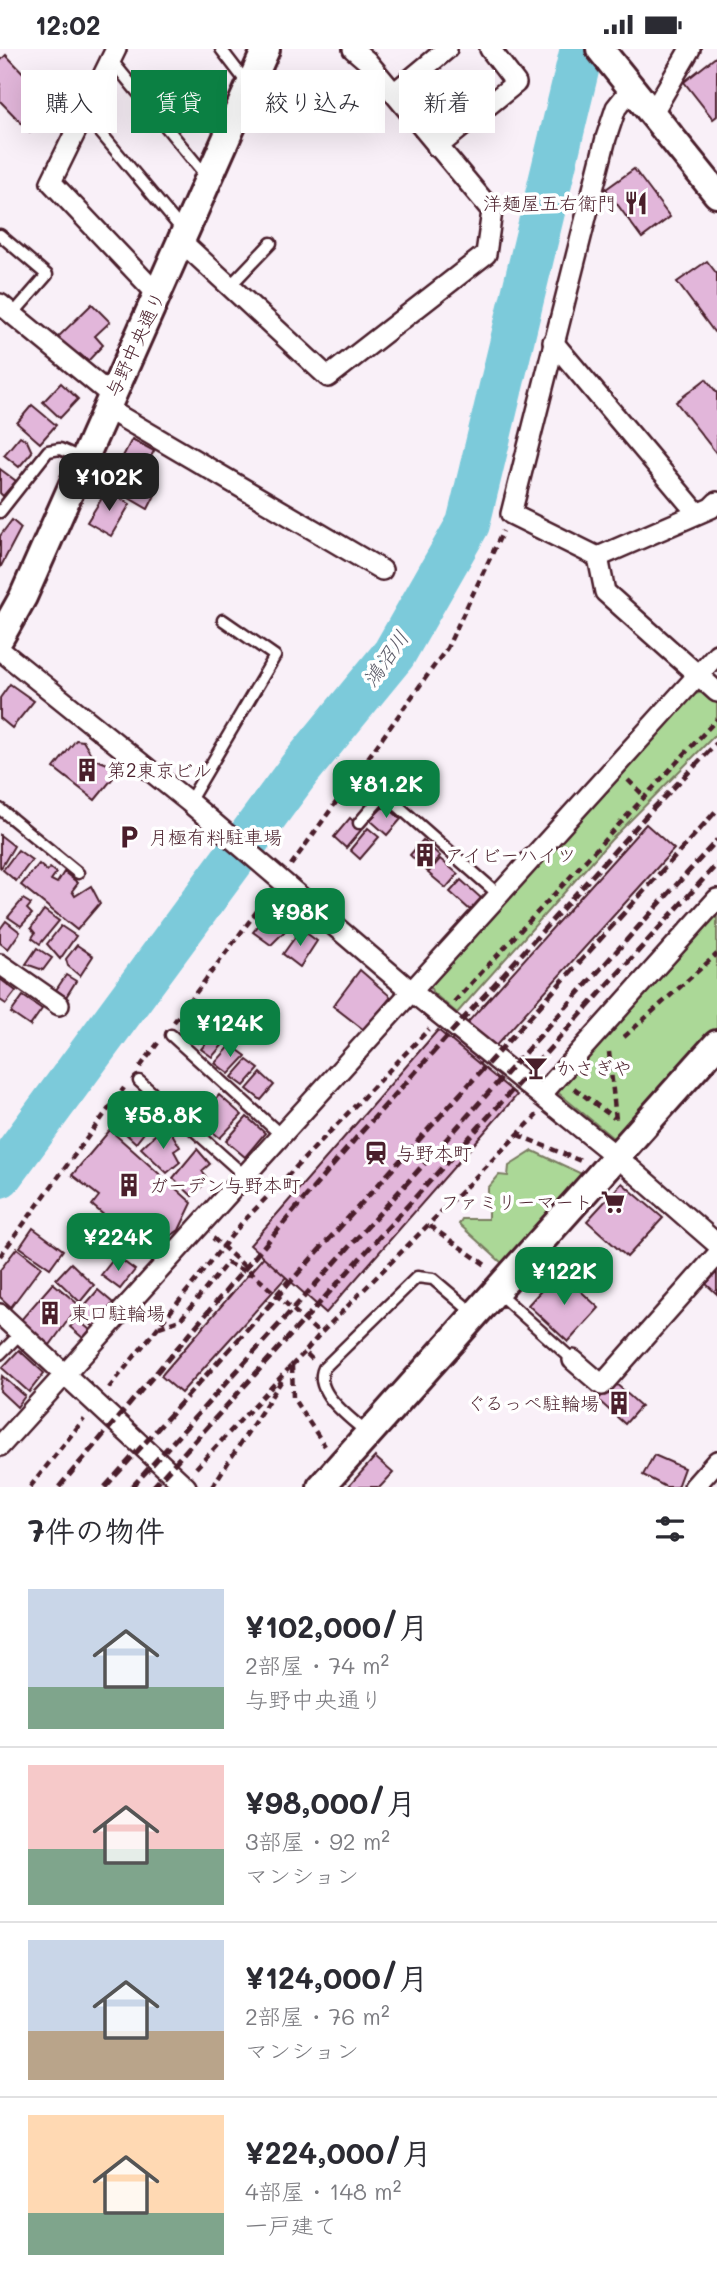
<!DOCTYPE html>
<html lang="ja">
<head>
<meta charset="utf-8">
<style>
  :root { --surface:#fff; --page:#f7f7f7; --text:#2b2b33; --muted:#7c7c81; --line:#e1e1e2; --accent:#0b8043 }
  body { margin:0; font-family:Mali,"Klee One",sans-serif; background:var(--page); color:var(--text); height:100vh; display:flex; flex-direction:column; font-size:26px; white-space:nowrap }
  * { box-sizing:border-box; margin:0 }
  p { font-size:23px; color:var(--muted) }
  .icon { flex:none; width:38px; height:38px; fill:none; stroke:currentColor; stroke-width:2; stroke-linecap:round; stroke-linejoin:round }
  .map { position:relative; height:1438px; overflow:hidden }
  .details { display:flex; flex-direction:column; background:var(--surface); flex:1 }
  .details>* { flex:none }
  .banner { position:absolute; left:21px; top:21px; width:676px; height:63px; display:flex; gap:14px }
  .price { position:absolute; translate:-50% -60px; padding:0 16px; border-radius:14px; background:var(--accent); color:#fff; font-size:23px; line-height:46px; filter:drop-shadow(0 2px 4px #0008) }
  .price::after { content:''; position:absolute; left:50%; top:42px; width:21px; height:16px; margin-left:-10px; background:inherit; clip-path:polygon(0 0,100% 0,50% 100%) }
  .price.on { background:#222; color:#fff }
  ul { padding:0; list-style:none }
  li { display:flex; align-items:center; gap:21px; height:175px; padding:0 28px }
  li+li { border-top:2px solid var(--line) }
  li span { display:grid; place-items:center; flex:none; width:196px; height:140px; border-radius:0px; color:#555 }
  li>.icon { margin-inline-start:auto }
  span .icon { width:84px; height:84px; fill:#fffc; stroke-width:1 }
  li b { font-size:30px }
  h2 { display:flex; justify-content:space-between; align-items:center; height:84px; padding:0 28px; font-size:30px }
  .tag { padding:0 24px; border-radius:0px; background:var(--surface); box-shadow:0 7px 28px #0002; font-size:24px; line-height:63px }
  .tag.on { background:var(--accent); color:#fff }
  .status { display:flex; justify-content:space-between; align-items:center; height:49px; padding:0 35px; background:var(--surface); direction:ltr }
  .status svg { height:19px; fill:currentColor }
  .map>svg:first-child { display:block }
</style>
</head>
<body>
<div class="status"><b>12:02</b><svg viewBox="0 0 49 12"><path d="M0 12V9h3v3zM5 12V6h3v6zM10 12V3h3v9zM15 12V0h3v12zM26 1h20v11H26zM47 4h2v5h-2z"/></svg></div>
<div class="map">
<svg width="717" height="1438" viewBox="0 0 717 1438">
  <rect width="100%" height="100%" fill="#f9f0f8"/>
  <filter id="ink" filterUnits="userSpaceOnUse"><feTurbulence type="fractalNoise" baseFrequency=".0143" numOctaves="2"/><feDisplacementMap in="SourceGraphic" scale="14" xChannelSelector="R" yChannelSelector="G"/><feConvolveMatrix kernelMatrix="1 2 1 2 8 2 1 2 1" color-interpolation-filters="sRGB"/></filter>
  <g filter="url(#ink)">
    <g fill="#abd897" stroke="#7a7c61" stroke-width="2">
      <path d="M717,632V684L611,791L457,964L432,943L430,935L691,646L707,642Z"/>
      <path d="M717,863V979L620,1087L613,1089L556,1042Z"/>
      <path d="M533,1102L584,1126L503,1215L459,1175L462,1170H488V1139L499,1126L508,1127L509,1117Z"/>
    </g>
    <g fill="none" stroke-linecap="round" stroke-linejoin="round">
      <path stroke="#7ccada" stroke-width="44" d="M0,1127L299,721L394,605L468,475L582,0"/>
    </g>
    <g fill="#e2b6da" stroke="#4a1f2b" stroke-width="2">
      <path d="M6,6L56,58L30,83L0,52V12Z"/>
      <path d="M717,7V67L713,70L684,33Z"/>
      <path d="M634,120L670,168L642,189L606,140Z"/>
      <path d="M707,212L717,225V281L714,283L677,233Z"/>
      <path d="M92,255L110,273L95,287L103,296L88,312L80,305L75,310L56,290Z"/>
      <path d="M706,330L717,344V405L676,353Z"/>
      <path d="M61,334L78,350L60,369L43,353Z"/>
      <path d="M32,356L56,376L40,394L17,374Z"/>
      <path d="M20,387L27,392L32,403L19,418L4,406Z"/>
      <path d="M132,390L154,402L142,424L120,413Z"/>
      <path d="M0,420L16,432L3,447L0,444Z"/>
      <path d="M133,429L157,442L148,460L124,446Z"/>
      <path d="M107,441L130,455L111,487L87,473Z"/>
      <path d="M12,471L21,479L0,519V487Z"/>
      <path d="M10,635L34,652L12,679L0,669V649Z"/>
      <path d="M76,691L83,692L94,710L113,717L118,723L95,751L54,719Z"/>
      <path d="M382,759H388L401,770L387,786L370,771Z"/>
      <path d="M350,769L362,780L346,799L334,788Z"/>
      <path d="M646,775L674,800L181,1344L161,1327L407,1041Z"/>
      <path d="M368,779L379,788L360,810L350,801Z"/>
      <path d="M0,786L14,797L1,819L0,818Z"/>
      <path d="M423,791L440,807L427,822L410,806Z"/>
      <path d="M18,801L32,811L16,832L3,821Z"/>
      <path d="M440,810L458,825L446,839L428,824Z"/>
      <path d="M39,815L47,822L50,819L56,824L51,831L57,834L64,823L78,834L72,842L75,847L91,837L100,854L77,881L21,836Z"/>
      <path d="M461,831L481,849L470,861L450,843Z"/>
      <path d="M23,850L31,855L27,860L32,865L21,877L8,868Z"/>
      <path d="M276,855L288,864L280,874L285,882L271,896L253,883Z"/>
      <path d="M44,861L59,872L40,895L32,889L35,884L31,879Z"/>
      <path d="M6,872L20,883L8,900L0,894V880Z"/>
      <path d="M61,877L76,887L60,910L47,895Z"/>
      <path d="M301,880L317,892L300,918L283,905Z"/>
      <path d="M77,896L93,907L80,927L68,917L66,910Z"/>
      <path d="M37,899L52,909L43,921L26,915Z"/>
      <path d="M360,921L391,948L364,981L333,957Z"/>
      <path d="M66,926L76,932L66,948L56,941Z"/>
      <path d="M0,930L16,942L6,955L0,951Z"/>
      <path d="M23,947L42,960L30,977L11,964Z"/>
      <path d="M194,964L211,979L198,994L180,980Z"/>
      <path d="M438,981L517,1046L326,1264L250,1196Z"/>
      <path d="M215,983L226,992L212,1008L201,1000Z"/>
      <path d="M231,996L246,1007L229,1025L215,1014Z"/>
      <path d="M247,1011L259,1020L244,1037L232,1028Z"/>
      <path d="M261,1024L274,1036L261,1051L247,1040Z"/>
      <path d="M219,1046L242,1066L220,1089L190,1064L203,1049L210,1057Z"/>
      <path d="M141,1051L158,1066L136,1094L114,1074L130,1054L136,1057Z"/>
      <path d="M247,1068L265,1084L245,1108L226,1092Z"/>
      <path d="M110,1081L192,1154L179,1181L147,1203L92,1156L99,1147L72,1126Z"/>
      <path d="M171,1083L180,1098L174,1102L180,1113L167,1124L141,1099L157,1084L161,1088Z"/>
      <path d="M197,1100L210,1115L202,1122L208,1131L192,1147L173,1129Z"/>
      <path d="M622,1134L663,1169L627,1208L587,1172Z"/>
      <path d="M33,1179L63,1201L50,1219L20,1198Z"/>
      <path d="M17,1199L41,1218L11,1258L0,1248V1221Z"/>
      <path d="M116,1207L135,1221L120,1240L101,1226Z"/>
      <path d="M71,1214L94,1236L80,1253L56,1230Z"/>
      <path d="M559,1222L599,1259L568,1293L528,1256Z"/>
      <path d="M717,1223V1245L706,1235Z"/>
      <path d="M53,1234L79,1256L50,1296L20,1272Z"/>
      <path d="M98,1241L113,1254L94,1278L78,1264Z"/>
      <path d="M77,1270L90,1281L83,1289L70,1278Z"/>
      <path d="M19,1301L44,1324L29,1343L2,1319Z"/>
      <path d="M2,1327L25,1347L17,1358L0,1342Z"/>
      <path d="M614,1333L641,1357L625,1375L598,1351Z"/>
      <path d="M654,1406L684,1419L677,1438H666L643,1426Z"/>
      <path d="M375,1408L393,1424L380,1438H348Z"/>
    </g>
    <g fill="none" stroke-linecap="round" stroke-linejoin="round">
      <g stroke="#4a1f2b" stroke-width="15">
        <g id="lane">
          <path d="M221,0L247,34"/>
          <path d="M112,12L207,128"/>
          <path d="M85,65L183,182"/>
          <path d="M0,186L47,226L13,265"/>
          <path d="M230,237L271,194"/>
          <path d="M0,463L48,402L60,400L83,410"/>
          <path d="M373,735L498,845"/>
          <path d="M189,753L275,607L223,571"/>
          <path d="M0,760L78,824"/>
          <path d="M359,774L384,745"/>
          <path d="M171,986L281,1086"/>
          <path d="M139,1032L245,1127"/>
          <path d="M498,1244L573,1311"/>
          <path d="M0,1305L21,1284"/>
          <path d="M368,1385C353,1370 312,1344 324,1319L417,1228L433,1230L473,1264"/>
        </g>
      </g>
      <g stroke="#4a1f2b" stroke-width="24">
        <g id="street">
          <path d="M116,0L51,133L158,246"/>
          <path d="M631,40L616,59L606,89L511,465L598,508L711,459L717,453"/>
          <path d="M394,44L447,0"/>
          <path d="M652,65L690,0"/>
          <path d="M437,98L516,34L490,0"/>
          <path d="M182,193L328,328L486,205L492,162L367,12L353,0"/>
          <path d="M0,255L111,346"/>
          <path d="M553,293L697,464"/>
          <path d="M106,359L382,521"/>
          <path d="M598,508L605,543L717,643"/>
          <path d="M0,601L189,753L411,942L616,1107L717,1195"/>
          <path d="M0,915L59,956"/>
          <path d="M541,1046L717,850"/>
          <path d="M0,1265L186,1438"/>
          <path d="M573,1311L602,1336L717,1206"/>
          <path d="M0,1397L717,605"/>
          <path d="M694,1438L717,1412"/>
        </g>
      </g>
      <g stroke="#4a1f2b" stroke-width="32">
        <g id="secondary">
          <path d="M600,0L717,145"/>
          <path d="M0,589L23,548L266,0"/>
          <path d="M321,1438L717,995"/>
        </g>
      </g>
      <g stroke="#4a1f2b" stroke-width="4.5" stroke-dasharray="7 5" stroke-linecap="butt">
        <path d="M628,731L645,748"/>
        <path d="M291,816L447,599L503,482"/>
        <path d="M454,953L717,670"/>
        <path d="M174,973L269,846"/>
        <path d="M624,988L717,905"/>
        <path d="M609,1003L616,1071"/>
        <path d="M140,1018L158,994"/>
        <path d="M574,1039L614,1069"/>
        <path d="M518,1086L583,1113"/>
        <path d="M430,1177L487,1217"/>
        <path d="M213,1189L320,1285"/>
        <path d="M0,1207L124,1039"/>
        <path d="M277,1245L289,1231"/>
        <path d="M159,1278L180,1271L227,1214L253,1226"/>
        <path d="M312,1310L305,1303L320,1285L537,1066"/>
        <path d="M291,1317L305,1303"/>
        <path d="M292,1317L293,1349L325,1397"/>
        <path d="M109,1339L241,1175L429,980"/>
        <path d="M196,1419L292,1316"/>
        <path d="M30,1438L84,1370"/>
        <path d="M212,1438L284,1328"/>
      </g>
      <use href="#lane" stroke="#fff" stroke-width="10"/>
      <use href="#street" stroke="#fff" stroke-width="19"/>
      <use href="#secondary" stroke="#fff" stroke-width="26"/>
      <g stroke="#4a1f2b" stroke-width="5" stroke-dasharray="10 5" stroke-linecap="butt">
        <path d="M59,1438L356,1089L646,767L717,694"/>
        <path d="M105,1438L717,761"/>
        <path d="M132,1438L717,791"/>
        <path d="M153,1438L717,815"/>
      </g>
    </g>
  </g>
  <defs>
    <g id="restaurant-bare" transform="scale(1.89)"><path d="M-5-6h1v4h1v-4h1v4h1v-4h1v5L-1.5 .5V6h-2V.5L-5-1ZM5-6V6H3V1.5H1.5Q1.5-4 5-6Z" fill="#4a1f2b" stroke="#fff" stroke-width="2.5" paint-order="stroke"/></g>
    <g id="building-bare" transform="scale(1.89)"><path d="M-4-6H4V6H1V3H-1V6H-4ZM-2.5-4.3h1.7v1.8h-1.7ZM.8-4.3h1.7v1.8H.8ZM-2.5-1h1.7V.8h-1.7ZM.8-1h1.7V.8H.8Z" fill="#4a1f2b" stroke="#fff" stroke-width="2.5" paint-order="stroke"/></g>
    <g id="parking-bare" transform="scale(1.89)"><path d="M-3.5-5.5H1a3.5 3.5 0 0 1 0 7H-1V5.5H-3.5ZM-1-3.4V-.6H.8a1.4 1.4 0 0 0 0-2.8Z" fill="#4a1f2b" stroke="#fff" stroke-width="2.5" paint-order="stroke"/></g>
    <g id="bar-bare" transform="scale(1.89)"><path d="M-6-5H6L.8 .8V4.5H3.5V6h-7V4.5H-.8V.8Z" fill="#4a1f2b" stroke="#fff" stroke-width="2.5" paint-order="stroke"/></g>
    <g id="station-bare" transform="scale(1.89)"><path d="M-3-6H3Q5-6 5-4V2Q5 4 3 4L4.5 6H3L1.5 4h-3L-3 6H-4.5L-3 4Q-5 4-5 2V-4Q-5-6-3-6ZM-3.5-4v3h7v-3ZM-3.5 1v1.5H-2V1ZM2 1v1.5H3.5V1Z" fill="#4a1f2b" stroke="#fff" stroke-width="2.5" paint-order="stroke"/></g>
    <g id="supermarket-bare" transform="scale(1.89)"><path d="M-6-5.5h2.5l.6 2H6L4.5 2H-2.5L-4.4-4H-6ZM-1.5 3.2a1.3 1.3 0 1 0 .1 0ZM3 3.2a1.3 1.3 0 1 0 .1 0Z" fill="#4a1f2b" stroke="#fff" stroke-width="2.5" paint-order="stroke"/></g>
  </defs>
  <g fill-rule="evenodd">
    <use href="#restaurant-bare" x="636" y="154"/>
    <use href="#building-bare" x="87" y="721"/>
    <use href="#parking-bare" x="129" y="788"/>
    <use href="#building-bare" x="425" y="806"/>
    <use href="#bar-bare" x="536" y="1019"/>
    <use href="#station-bare" x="376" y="1104"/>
    <use href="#building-bare" x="129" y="1136"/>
    <use href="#supermarket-bare" x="613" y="1153"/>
    <use href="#building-bare" x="50" y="1264"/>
    <use href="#building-bare" x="619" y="1354"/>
  </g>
  <g text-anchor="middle" stroke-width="7" stroke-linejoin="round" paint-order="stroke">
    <g font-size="19" fill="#4a1f2b" stroke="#fff" text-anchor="start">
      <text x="616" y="161" text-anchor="end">洋麺屋五右衛門</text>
      <text x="107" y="728">第2東京ビル</text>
      <text x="149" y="795">月極有料駐車場</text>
      <text x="445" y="813">アイビーハイツ</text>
      <text x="556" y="1026">かさぎや</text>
      <text x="396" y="1111">与野本町</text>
      <text x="149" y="1143">ガーデン与野本町</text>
      <text x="593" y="1160" text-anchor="end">ファミリーマート</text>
      <text x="70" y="1271">東口駐輪場</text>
      <text x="599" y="1361" text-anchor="end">ぐるっぺ駐輪場</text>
    </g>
    <g font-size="19" fill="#4a1f2b" stroke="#fff">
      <text transform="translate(135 295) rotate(-65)" y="7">与野中央通り</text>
    </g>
    <g font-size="21" font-style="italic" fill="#5c5b68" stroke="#fff">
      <text transform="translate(386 610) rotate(-55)" y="7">鴻沼川</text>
    </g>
  </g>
</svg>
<b class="price on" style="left:109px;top:464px">¥102K</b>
<b class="price" style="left:386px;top:771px">¥81.2K</b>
<b class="price" style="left:300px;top:899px">¥98K</b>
<b class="price" style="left:230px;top:1010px">¥124K</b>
<b class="price" style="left:163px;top:1102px">¥58.8K</b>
<b class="price" style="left:118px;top:1224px">¥224K</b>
<b class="price" style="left:564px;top:1258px">¥122K</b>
<div class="banner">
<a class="tag">購入</a>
<a class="tag on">賃貸</a>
<a class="tag">絞り込み</a>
<a class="tag">新着</a>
</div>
</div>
<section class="details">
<h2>7件の物件<svg class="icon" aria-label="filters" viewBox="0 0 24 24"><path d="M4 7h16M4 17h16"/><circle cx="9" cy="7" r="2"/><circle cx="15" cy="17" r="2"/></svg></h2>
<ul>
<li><span style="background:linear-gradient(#c9d6e8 70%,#7fa58c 0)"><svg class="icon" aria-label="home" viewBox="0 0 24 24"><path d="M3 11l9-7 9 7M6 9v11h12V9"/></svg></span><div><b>¥102,000/月</b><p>2部屋 · 74 m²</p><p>与野中央通り</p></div></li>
<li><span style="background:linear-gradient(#f6c9c9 60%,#7fa58c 0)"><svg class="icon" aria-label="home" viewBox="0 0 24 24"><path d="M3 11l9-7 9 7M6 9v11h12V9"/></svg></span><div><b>¥98,000/月</b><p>3部屋 · 92 m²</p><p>マンション</p></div></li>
<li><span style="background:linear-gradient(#c9d6e8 65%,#b9a48a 0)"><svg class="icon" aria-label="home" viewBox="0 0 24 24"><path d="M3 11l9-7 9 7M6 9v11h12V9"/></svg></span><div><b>¥124,000/月</b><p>2部屋 · 76 m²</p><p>マンション</p></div></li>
<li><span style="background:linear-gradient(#ffd9b3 70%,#7fa58c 0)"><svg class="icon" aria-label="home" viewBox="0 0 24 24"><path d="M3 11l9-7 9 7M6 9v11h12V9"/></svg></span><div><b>¥224,000/月</b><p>4部屋 · 148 m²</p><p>一戸建て</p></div></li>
</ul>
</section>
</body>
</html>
